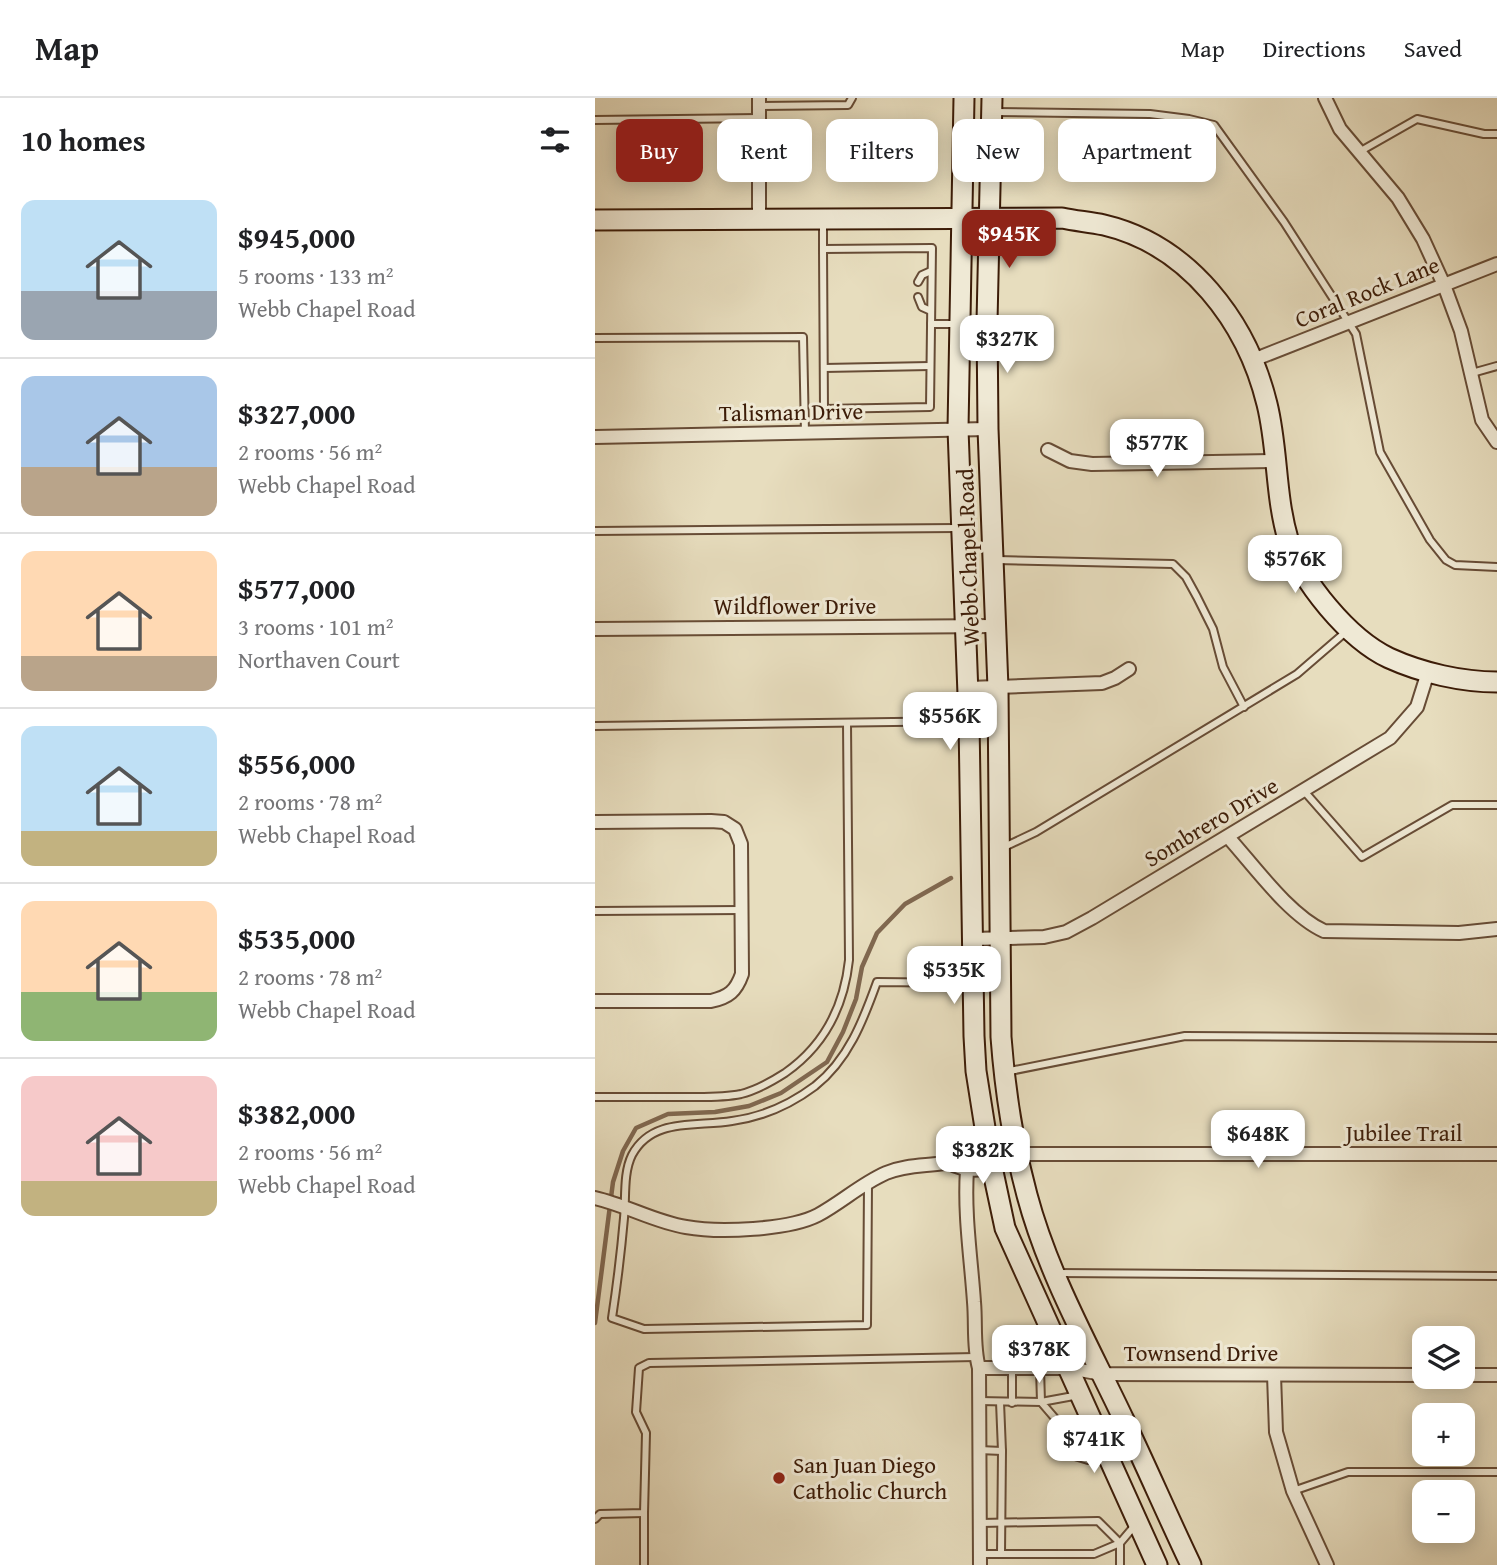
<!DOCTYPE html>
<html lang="en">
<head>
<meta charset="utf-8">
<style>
  :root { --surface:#fff; --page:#f6f6f6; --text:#202124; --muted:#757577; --line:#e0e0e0; --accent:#8f2418 }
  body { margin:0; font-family:"Gentium Book Plus",serif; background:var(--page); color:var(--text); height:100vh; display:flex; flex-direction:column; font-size:26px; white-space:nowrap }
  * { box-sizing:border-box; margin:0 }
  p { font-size:23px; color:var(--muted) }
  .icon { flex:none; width:38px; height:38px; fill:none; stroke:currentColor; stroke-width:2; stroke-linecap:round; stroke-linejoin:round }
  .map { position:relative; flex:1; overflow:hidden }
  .drawer { display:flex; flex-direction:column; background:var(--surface); width:595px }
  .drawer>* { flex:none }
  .banner { position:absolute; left:21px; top:21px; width:665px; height:63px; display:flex; gap:14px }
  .fabs { position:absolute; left:817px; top:1228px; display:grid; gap:14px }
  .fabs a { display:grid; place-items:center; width:63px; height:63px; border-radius:14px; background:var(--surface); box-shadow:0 4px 18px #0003; font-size:35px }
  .price { position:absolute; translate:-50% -60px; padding:0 16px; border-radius:14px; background:#fff; color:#222; font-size:23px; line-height:46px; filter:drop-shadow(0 2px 4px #0008) }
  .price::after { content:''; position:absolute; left:50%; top:42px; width:21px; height:16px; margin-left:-10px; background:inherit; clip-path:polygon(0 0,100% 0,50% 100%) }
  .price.selected { background:var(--accent); color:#fff }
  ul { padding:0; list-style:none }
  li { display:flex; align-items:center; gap:21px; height:175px; padding:0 21px }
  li+li { border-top:2px solid var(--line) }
  li span { display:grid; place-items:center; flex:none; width:196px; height:140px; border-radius:14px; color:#555 }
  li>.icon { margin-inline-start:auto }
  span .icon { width:84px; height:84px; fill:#fffc; stroke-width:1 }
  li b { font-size:30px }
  h2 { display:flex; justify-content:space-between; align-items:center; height:84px; padding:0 21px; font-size:30px }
  .pill { padding:0 24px; border-radius:14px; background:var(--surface); box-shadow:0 4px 18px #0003; font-size:24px; line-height:63px }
  .pill.selected { background:var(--accent); color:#fff }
  header { display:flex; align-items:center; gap:42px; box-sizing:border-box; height:98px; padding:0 35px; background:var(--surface); border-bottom:2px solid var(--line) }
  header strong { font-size:33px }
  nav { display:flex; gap:38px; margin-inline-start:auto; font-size:24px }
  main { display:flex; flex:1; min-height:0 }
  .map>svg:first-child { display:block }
</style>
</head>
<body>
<header>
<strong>Map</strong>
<nav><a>Map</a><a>Directions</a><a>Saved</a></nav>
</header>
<main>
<section class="drawer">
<h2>10 homes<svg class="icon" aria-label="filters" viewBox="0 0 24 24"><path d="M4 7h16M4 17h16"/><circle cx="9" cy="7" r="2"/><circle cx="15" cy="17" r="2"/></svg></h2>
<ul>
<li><span style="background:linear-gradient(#bfe0f5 65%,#9aa5b1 0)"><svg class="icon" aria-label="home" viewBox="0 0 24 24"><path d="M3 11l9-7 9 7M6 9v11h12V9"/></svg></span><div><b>$945,000</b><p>5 rooms · 133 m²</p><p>Webb Chapel Road</p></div></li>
<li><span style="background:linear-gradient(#a9c7e8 65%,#b9a48a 0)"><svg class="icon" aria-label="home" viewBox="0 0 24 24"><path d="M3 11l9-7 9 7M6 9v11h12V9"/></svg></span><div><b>$327,000</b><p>2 rooms · 56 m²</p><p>Webb Chapel Road</p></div></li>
<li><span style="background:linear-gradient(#ffd9b3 75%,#b9a48a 0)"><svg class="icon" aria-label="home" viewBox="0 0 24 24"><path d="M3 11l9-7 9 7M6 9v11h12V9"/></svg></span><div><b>$577,000</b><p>3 rooms · 101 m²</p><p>Northaven Court</p></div></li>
<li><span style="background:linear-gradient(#bfe0f5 75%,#c2b280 0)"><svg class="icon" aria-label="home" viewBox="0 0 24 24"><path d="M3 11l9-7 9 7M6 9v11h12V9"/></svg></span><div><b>$556,000</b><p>2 rooms · 78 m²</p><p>Webb Chapel Road</p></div></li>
<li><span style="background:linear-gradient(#ffd9b3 65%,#8fb573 0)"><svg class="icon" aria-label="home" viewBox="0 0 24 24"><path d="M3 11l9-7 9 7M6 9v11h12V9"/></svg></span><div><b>$535,000</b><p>2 rooms · 78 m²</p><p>Webb Chapel Road</p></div></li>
<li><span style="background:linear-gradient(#f6c9c9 75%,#c2b280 0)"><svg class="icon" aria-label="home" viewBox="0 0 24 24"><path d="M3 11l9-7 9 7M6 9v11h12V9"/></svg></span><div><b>$382,000</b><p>2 rooms · 56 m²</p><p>Webb Chapel Road</p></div></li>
</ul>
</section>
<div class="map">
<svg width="902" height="1467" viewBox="0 0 902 1467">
  <rect width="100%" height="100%" fill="#e7ddbe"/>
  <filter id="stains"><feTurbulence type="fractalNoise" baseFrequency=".00286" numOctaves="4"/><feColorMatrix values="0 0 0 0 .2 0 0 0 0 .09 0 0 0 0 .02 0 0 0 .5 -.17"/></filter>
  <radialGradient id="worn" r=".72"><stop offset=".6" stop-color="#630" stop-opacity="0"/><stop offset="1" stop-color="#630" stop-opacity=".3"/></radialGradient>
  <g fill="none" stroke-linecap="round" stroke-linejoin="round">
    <path stroke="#806850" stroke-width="4.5" d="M0,1225L18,1084L28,1053L41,1030L73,1016L120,1014L154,1008L186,995L232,964L248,934L261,901L267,869L282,835L310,806L356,780"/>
    <g stroke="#674c36" stroke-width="10">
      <g id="lane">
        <path d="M164,8L253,7L257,0"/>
        <path d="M399,14L555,16L594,21L619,27L689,124L761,236L785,354L835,442L851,462L860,467L902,469"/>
        <path d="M0,22L164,20"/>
        <path d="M764,54L822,21L889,36H902"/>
        <path d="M228,126V151"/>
        <path d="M337,150L335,309L229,311L228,151Z"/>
        <path d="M323,184L327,177L336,173"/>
        <path d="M323,199L327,209L336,213"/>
        <path d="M336,226H364"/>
        <path d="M0,240L208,239L210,335"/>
        <path d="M229,270L335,268"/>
        <path d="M877,275L902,268"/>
        <path d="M0,433L362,430"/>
        <path d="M402,462L578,466L591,479L602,499L618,531L628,569L649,609"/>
        <path d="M0,628L373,623"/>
        <path d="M709,693L767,759L857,707H902"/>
        <path d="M407,750L441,734L702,576L753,532"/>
        <path d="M0,813L147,812"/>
        <path d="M410,974L590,938L902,940"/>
        <path d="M0,999C29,999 58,999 87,999C106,999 127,1000 146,996C162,992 176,984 190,975C230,947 249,909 254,862L252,625"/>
        <path d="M273,1086L272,1227L49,1231L17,1220C22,1187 26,1154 29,1120C31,1100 28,1075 37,1057C57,1019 102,1029 137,1023C167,1019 196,1006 220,988C253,962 268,923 282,884L377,885"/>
        <path d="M462,1175L902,1178"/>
        <path d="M417,1270V1305"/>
        <path d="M484,1297L446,1304L464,1325L473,1356L493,1362L509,1354"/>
        <path d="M384,1303L446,1304L445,1270"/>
        <path d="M384,1352L407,1353L405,1304"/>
        <path d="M698,1393L753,1374H902"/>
        <path d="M49,1415V1467"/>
        <path d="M0,1421L5,1416L49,1415L51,1335L41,1314L44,1270L54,1265L381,1259"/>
        <path d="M385,1425L503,1423L525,1445L499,1456H385"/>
        <path d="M406,1456L407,1353"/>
        <path d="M525,1467V1445L541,1426"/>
      </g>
    </g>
    <g stroke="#674c36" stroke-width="16">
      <g id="street">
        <path d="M164,0V120"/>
        <path d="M730,0L745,31L803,100L828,141L849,187L866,233L887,322L902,344"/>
        <path d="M658,262L902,166"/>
        <path d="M0,339L393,331"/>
        <path d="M453,352L475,363L497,366L681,363"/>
        <path d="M0,531L400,528"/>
        <path d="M374,590L507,585L520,580L534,571"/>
        <path d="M0,724L116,723L129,724L140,731L146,746L147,876C141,893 134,899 116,903H0"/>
        <path d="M633,739C660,769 694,817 729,833L864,835L902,831"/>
        <path d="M379,841L449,839L471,834L497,820L795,640L822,609L833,574"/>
        <path d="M352,1064C380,1079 396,1070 422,1056"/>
        <path d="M372,1072C369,1116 376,1160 379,1204C381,1226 378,1249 384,1270L385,1467"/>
        <path d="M0,1100C31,1107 60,1124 91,1129C124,1135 194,1132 223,1117C247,1104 266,1086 291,1075C310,1067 330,1068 349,1065C359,1063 369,1058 380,1056H902"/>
        <path d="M384,1270H474L507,1276L830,1277"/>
        <path d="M679,1277L681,1334L698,1393L732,1467"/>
        <path d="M868,1277H902"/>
      </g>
    </g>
    <g stroke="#3c1c08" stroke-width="23">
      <g id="secondary">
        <path d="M369,0L363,331L374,623L379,938L381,973L394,1055L410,1130L562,1467"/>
        <path d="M397,0L392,224L393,331L403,590L406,939C410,993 418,1045 432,1097C453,1176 494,1248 529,1322C552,1370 573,1419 596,1467"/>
        <path d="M0,122L467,120C481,123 495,124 509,127C594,147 652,224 672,306C683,350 680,397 693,441C706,484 754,541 794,560C827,575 867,584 902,584"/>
      </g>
    </g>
    <use href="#lane" stroke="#efe9d5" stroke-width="6"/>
    <use href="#street" stroke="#efe9d5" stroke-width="12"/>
    <use href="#secondary" stroke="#efe9d5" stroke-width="19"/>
  </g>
  <circle fill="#8f2418" stroke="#efe9d5" stroke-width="2.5" cx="184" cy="1380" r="7"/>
  <g text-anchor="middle" stroke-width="6" stroke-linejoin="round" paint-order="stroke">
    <g font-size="23" fill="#3c1c08" stroke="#efe9d5">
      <text transform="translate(772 194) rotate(-22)" y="8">Coral Rock Lane</text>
      <text transform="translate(196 314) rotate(-1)" y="8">Talisman Drive</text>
      <text transform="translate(373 459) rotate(-92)" y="8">Webb Chapel Road</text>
      <text x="200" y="516">Wildflower Drive</text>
      <text transform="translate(616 724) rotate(-31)" y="8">Sombrero Drive</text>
      <text x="809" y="1043">Jubilee Trail</text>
      <text x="606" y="1263">Townsend Drive</text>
    </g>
    <g font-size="23" fill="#3c1c08" stroke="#efe9d5" text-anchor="start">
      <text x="198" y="1375">San Juan Diego<tspan x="198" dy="26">Catholic Church</tspan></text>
    </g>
  </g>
  <rect width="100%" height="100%" filter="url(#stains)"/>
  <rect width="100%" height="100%" fill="url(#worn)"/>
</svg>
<div class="fabs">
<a><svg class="icon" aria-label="layers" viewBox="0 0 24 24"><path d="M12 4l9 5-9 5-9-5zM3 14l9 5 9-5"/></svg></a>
<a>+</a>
<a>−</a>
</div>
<b class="price selected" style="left:414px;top:172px">$945K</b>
<b class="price" style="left:412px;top:277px">$327K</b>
<b class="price" style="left:562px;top:381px">$577K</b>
<b class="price" style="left:700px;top:497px">$576K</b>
<b class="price" style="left:355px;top:654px">$556K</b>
<b class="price" style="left:359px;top:908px">$535K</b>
<b class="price" style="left:663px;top:1072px">$648K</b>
<b class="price" style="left:388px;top:1088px">$382K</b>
<b class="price" style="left:444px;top:1287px">$378K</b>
<b class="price" style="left:499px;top:1377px">$741K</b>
<div class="banner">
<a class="pill selected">Buy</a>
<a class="pill">Rent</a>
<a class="pill">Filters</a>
<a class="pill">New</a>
<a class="pill">Apartment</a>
</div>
</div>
</main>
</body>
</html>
